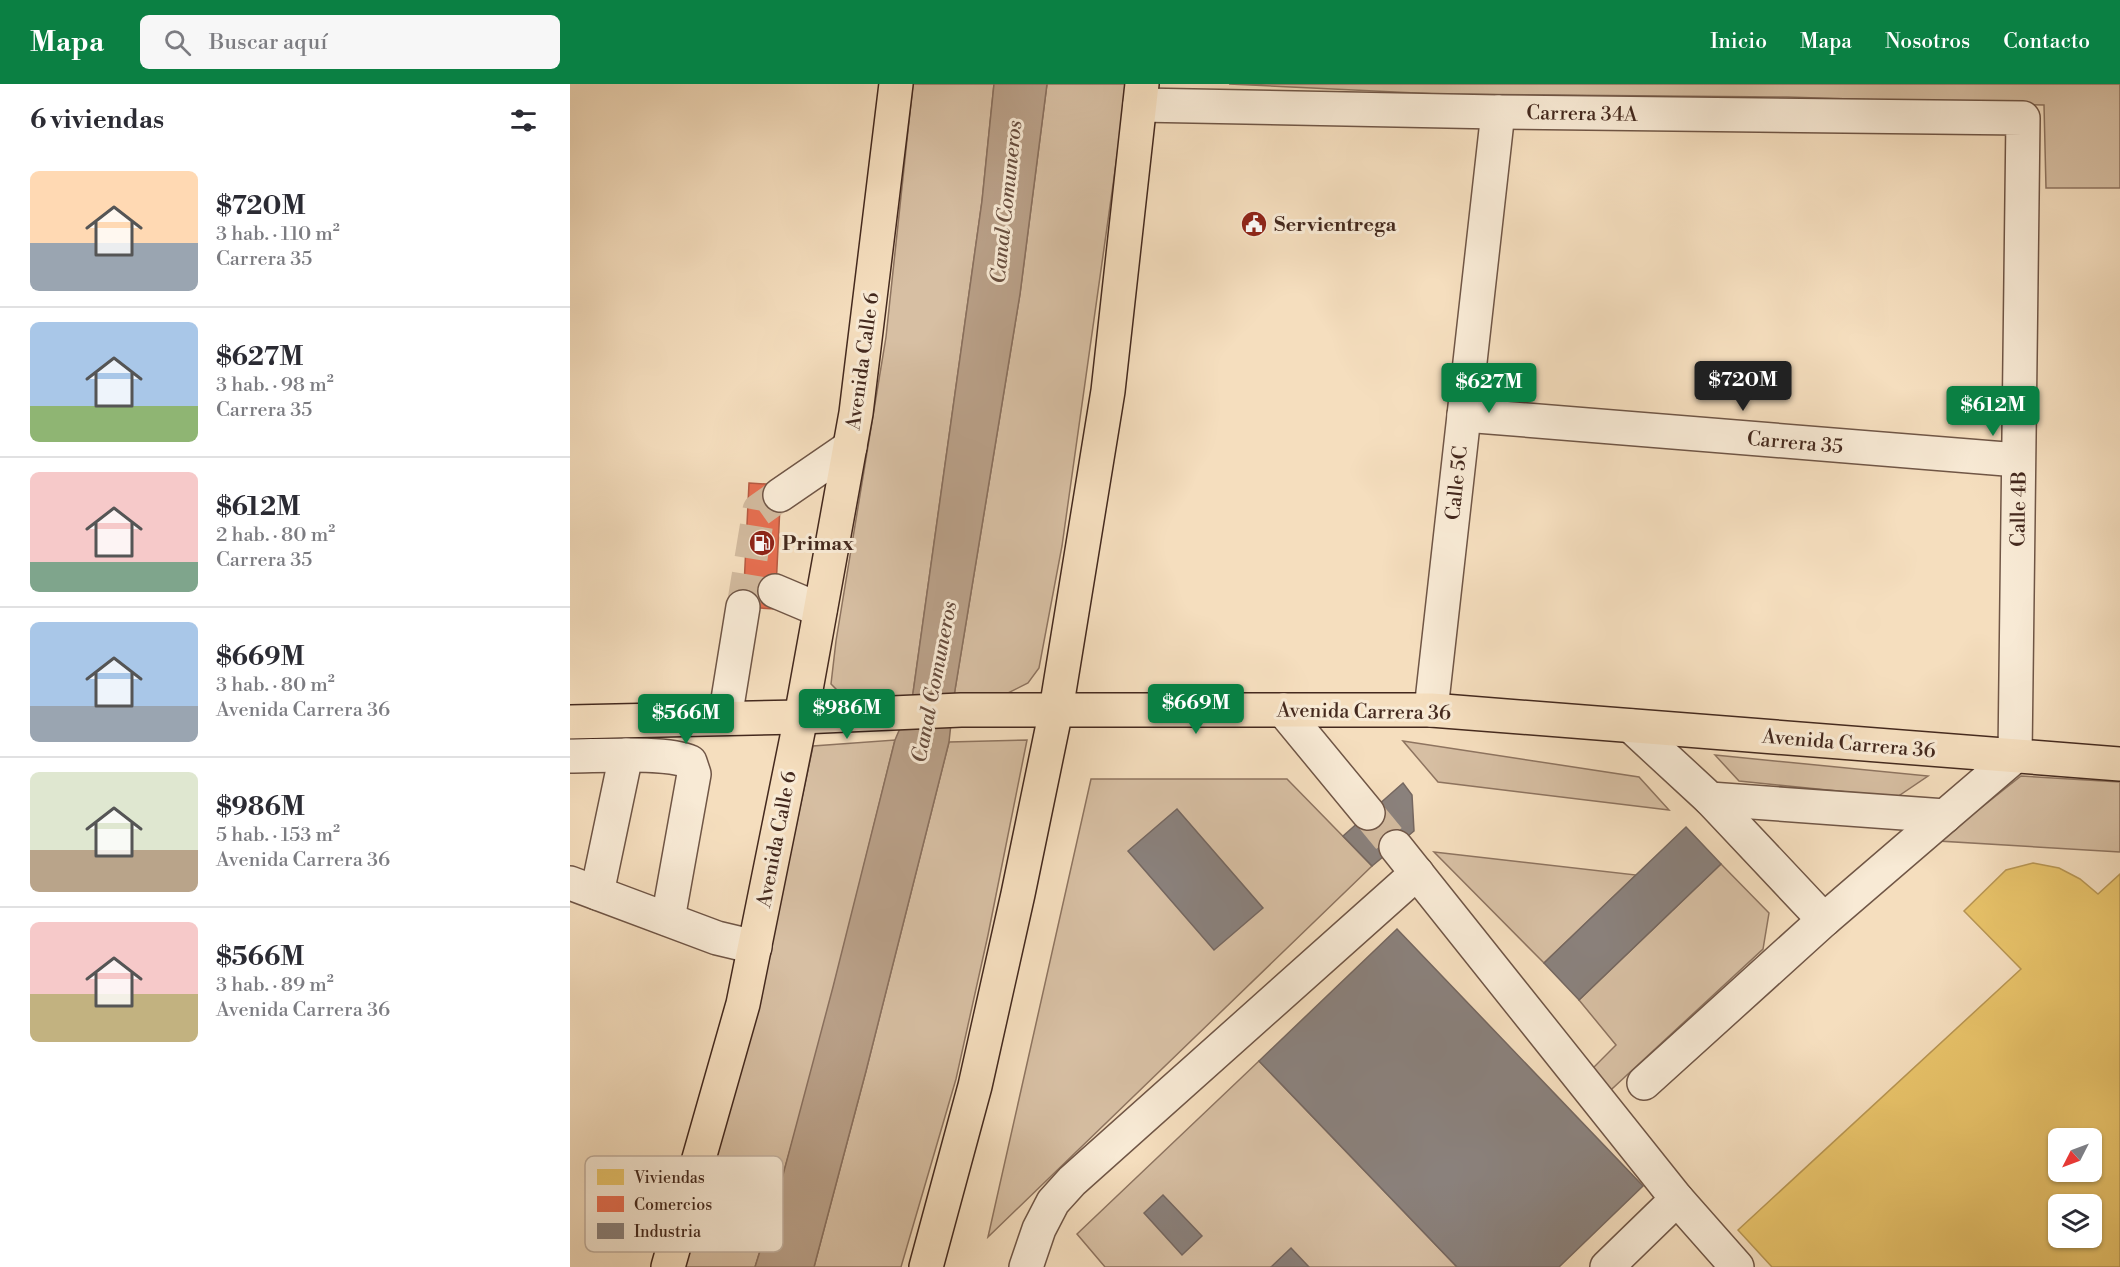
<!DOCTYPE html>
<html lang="es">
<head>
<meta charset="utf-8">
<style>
  :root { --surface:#fff; --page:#f7f7f7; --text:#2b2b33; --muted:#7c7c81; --line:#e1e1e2; --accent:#0b8043 }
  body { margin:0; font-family:"Libre Bodoni",serif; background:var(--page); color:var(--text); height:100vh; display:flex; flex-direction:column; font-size:22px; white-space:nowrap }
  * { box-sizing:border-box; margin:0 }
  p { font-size:20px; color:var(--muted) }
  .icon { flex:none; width:33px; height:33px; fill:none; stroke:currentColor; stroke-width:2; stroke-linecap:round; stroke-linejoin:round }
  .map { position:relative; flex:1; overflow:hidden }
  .panel { display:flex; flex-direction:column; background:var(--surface); width:570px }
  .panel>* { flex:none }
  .needle { width:39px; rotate:228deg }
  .controls { position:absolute; left:1478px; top:1044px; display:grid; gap:12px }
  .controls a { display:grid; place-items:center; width:54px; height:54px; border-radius:9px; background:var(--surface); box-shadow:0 2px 4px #0004; font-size:30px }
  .price { position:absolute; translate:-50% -51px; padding:0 14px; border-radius:6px; background:var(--accent); color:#fff; font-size:20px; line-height:39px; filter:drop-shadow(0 2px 3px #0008) }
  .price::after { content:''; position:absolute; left:50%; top:36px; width:18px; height:14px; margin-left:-9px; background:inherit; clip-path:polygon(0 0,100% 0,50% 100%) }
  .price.active { background:#222; color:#fff }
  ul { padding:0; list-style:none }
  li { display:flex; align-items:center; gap:18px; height:150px; padding:0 30px }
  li+li { border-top:2px solid var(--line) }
  li span { display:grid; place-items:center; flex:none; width:168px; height:120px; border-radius:9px; color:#555 }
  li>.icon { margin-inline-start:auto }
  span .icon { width:72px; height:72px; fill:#fffc; stroke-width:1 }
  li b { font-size:26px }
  h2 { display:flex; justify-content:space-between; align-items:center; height:72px; padding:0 30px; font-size:26px }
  header { display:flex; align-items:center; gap:36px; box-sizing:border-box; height:84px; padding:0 30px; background:var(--accent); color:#fff }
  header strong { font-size:28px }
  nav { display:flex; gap:33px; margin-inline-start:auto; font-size:21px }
  .search { width:420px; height:54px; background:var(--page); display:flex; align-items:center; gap:15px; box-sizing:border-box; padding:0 21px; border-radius:9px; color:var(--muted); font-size:22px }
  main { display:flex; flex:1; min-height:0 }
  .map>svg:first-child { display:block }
</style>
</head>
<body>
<header>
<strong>Mapa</strong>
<div class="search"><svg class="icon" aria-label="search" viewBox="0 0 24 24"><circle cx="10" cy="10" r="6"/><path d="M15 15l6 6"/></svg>Buscar aquí</div>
<nav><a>Inicio</a><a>Mapa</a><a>Nosotros</a><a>Contacto</a></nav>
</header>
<main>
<section class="panel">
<h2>6 viviendas<svg class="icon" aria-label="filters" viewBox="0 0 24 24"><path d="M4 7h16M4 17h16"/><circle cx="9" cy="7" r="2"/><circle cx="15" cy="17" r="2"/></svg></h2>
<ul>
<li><span style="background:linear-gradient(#ffd9b3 60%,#9aa5b1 0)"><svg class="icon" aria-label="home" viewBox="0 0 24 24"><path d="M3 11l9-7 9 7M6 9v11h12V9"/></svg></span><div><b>$720M</b><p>3 hab. · 110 m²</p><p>Carrera 35</p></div></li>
<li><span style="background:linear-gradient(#a9c7e8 70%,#8fb573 0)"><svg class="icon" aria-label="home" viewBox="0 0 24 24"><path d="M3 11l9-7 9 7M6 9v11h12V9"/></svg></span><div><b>$627M</b><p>3 hab. · 98 m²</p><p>Carrera 35</p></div></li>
<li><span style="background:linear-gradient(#f6c9c9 75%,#7fa58c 0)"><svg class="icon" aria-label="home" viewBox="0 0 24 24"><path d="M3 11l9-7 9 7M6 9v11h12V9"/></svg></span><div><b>$612M</b><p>2 hab. · 80 m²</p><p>Carrera 35</p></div></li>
<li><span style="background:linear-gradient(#a9c7e8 70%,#9aa5b1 0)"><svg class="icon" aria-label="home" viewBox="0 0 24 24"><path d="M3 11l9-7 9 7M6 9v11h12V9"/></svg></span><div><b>$669M</b><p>3 hab. · 80 m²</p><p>Avenida Carrera 36</p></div></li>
<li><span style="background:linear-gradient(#dfe7d0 65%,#b9a48a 0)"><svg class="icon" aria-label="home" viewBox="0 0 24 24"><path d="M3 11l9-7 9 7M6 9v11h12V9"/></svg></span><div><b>$986M</b><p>5 hab. · 153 m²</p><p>Avenida Carrera 36</p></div></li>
<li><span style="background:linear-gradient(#f6c9c9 60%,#c2b280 0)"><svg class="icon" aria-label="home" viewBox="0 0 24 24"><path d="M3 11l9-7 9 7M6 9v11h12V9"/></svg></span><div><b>$566M</b><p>3 hab. · 89 m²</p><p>Avenida Carrera 36</p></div></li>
</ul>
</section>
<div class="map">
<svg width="1550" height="1183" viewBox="0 0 1550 1183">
  <rect width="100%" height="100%" fill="#f5debe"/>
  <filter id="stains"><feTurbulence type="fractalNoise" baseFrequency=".00333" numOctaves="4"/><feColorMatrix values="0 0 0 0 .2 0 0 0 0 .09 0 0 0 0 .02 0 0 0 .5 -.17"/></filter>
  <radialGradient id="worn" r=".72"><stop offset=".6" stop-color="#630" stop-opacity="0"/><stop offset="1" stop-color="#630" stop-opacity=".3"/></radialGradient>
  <g fill="#d7bfa3" stroke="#8e7460" stroke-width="1.5">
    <path d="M343,0H424L412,117L342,616H287L272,611L261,600L266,557L316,253Z"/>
    <path d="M477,0H555L552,37L492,462L469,584L458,599L436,610L384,612L450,210Z"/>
    <path d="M659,0H1550V104H1476L1474,21L1217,13L867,10Z"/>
    <path d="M325,656C281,832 240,1010 185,1183H109L209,823L243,662Z"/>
    <path d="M457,656L418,851L386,995L331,1183H244L296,987L379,658Z"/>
    <path d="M833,657L1069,693L1099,726L868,698Z"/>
    <path d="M1145,671L1358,692L1327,713L1169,697Z"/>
    <path d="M1451,692L1550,698V768L1369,757Z"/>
    <path d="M521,695H717L802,782L418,1153Z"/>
    <path d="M864,768L1066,791L974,879Z"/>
    <path d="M1151,780L1199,829L1193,865L1030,1016L1019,1006L1024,983L1046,961L1009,916Z"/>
    <path d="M689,977L887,1183H535L507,1150Z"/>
  </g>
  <path fill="#b9a088" stroke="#8a705e" stroke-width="1.5" d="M424,0H477L450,210L384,612L379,658L296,987L244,1183H185L209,1106L263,903L325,656L342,616L412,117Z"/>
  <path fill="#e9c46a" stroke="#b89653" stroke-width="1.5" fill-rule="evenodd" d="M1463,779L1489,784L1510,795L1528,810L1550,790V1183H1202L1168,1146L1451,885L1394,827L1436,786ZM1488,1054H1521V1088H1488ZM1488,1120H1521V1154H1488Z"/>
  <path fill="#e76f51" stroke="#b65a42" stroke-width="1.5" d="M179,399L211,401L205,525L173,523Z"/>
  <g fill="#8a817c" stroke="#756760" stroke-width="1.5">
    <path d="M833,699L842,711L844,747L802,782L773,752Z"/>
    <path d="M607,725L693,824L644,866L558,767Z"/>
    <path d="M1116,743L1151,780L1009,916L974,879Z"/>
    <path d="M827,845L1073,1102L989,1183H887L689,977Z"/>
    <path d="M593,1111L632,1152L612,1171L574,1129Z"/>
    <path d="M721,1164L739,1183H701Z"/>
  </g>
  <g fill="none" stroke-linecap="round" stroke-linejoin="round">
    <g stroke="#d2ba9e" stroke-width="33" stroke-dasharray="33 16" stroke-linecap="butt">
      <path d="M173,523L189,426L210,411"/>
      <path d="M798,729L826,763"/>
    </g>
    <g stroke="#705646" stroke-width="36">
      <g id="minor">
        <path d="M570,21L928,28L1453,34L1445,672L1375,732L1140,715L1061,642"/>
        <path d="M894,331L1448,376"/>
        <path d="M210,411L280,363"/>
        <path d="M205,507L250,526"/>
        <path d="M713,626L798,729"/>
        <path d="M861,626L928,28"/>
        <path d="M155,634L173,523"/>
        <path d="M0,672C28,672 97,667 120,678L124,690L98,835"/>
        <path d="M1140,715L1254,836"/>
        <path d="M826,763L1107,1115L1167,1183"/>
        <path d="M0,799L147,854L185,863"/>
        <path d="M27,809L56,671"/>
        <path d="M1074,999L1254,836L1375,732"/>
        <path d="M456,1183L469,1145L483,1118L502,1097L847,789"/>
        <path d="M1037,1183L1107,1115"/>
      </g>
    </g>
    <g stroke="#44291e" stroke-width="36">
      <g id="major">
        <path d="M0,638L231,633L391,626H861L1550,680"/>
        <path d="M98,1183L173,920L231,633L286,329L326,0"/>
        <path d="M356,1183L405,1002L448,810L486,626L538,307L572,0"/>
      </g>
    </g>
    <use href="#minor" stroke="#f8ead5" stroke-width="33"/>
    <use href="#major" stroke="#f5debe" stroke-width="33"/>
  </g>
  <defs>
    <g id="civic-disc" transform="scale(1.35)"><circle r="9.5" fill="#8f2418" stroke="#f8ead5"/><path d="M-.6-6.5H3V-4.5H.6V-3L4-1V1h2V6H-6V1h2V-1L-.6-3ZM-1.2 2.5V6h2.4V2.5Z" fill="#fff"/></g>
    <g id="fuel-disc" transform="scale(1.35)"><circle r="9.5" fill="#8f2418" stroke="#f8ead5"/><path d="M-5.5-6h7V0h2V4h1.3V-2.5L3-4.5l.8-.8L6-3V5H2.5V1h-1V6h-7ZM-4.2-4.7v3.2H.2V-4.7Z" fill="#fff"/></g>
  </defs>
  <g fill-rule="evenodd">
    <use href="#civic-disc" x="684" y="140"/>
    <use href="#fuel-disc" x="192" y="459"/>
  </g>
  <g text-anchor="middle" stroke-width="6" stroke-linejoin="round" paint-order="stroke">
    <g font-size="20" fill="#44291e" stroke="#f8ead5">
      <text transform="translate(1012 29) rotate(1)" y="7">Carrera 34A</text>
      <text transform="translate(292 277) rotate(-82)" y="7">Avenida Calle 6</text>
      <text transform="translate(1225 358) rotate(5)" y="7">Carrera 35</text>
      <text transform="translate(886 399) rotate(-84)" y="7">Calle 5C</text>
      <text transform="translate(1448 425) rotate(-89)" y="7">Calle 4B</text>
      <text transform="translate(794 627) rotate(1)" y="7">Avenida Carrera 36</text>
      <text transform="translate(1279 659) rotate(5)" y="7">Avenida Carrera 36</text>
      <text transform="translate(206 755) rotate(-79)" y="7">Avenida Calle 6</text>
    </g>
    <g font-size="20" font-weight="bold" fill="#44291e" stroke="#f8ead5" text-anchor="start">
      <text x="704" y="147">Servientrega</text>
      <text x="212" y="466">Primax</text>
    </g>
    <g font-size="21" font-style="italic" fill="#674d3e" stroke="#f8ead5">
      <text transform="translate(436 118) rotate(-84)" y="7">Canal Comuneros</text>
      <text transform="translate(364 598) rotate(-79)" y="7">Canal Comuneros</text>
    </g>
  </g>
  <rect x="15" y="1072" width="198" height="96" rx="9" fill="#f8ead5" stroke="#c2b09e" stroke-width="1.5"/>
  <rect x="27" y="1085" width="27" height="16" fill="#e9c46a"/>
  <rect x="27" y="1112" width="27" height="16" fill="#e76f51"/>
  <rect x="27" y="1139" width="27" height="16" fill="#8a817c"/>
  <g font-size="16" fill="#44291e">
    <text x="64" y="1099">Viviendas</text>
    <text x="64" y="1126">Comercios</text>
    <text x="64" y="1153">Industria</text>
  </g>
  <rect width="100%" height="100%" filter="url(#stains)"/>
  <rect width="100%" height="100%" fill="url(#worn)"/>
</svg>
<div class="controls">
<a><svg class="needle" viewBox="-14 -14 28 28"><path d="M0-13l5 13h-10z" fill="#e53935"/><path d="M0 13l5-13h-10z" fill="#7c7c81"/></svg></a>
<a><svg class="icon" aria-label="layers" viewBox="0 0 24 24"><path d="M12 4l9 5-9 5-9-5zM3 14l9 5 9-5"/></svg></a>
</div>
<b class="price active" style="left:1173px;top:328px">$720M</b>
<b class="price" style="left:919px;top:330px">$627M</b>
<b class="price" style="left:1423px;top:353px">$612M</b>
<b class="price" style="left:626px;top:651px">$669M</b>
<b class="price" style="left:277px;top:656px">$986M</b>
<b class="price" style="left:116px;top:661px">$566M</b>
</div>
</main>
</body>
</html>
